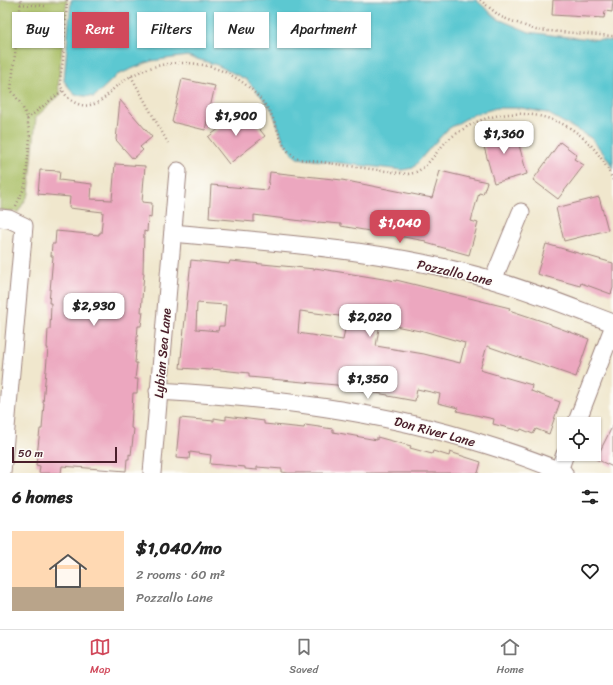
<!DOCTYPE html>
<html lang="en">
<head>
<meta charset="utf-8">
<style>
  :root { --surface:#fff; --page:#f6f6f6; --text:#222; --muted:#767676; --line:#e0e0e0; --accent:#d1495b }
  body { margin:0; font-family:Sriracha,sans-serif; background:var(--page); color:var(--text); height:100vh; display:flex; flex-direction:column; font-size:15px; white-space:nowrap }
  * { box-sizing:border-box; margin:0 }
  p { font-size:13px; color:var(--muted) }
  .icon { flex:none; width:22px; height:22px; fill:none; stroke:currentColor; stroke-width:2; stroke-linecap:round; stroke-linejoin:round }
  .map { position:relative; height:473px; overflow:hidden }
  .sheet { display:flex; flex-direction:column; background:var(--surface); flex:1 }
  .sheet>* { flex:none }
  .hud { position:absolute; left:12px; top:12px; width:400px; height:36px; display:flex; gap:8px }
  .fabs { position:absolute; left:557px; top:417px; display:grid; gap:8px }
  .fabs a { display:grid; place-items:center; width:44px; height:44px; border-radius:0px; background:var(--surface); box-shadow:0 1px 3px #0004; font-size:20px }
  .scale { position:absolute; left:12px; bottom:10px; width:105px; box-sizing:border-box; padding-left:4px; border:2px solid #4a1f2b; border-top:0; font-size:11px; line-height:14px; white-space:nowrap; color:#4a1f2b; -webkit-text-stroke:3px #fdfcf7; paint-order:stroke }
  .price { position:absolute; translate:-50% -34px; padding:0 9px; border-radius:8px; background:#fff; color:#222; font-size:13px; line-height:26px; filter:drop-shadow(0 1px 2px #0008) }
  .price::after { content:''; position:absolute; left:50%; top:24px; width:12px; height:9px; margin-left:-6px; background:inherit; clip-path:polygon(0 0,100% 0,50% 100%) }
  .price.active { background:var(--accent); color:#fff }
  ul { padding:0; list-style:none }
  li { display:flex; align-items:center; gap:12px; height:100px; padding:0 12px }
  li+li { border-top:1px solid var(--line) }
  li span { display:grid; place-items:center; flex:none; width:112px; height:80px; border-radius:0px; color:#555 }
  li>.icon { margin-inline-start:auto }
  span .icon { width:48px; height:48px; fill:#fffc; stroke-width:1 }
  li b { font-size:17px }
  h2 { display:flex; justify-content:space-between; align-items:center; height:48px; padding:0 12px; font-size:17px }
  .pill { padding:0 14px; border-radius:0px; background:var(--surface); box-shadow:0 1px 3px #0004; font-size:14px; line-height:36px }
  .pill.active { background:var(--accent); color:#fff }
  .tab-bar { display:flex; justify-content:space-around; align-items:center; height:56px; border-top:1px solid var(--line); background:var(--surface); font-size:11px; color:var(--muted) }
  .tab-bar a { display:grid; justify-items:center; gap:2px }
  .tab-bar .active { color:var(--accent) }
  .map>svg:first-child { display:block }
</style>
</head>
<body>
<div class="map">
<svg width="613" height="473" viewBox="0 0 613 473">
  <rect width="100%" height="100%" fill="#fdfcf7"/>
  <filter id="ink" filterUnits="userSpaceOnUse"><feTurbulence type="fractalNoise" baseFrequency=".025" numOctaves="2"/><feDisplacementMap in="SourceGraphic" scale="8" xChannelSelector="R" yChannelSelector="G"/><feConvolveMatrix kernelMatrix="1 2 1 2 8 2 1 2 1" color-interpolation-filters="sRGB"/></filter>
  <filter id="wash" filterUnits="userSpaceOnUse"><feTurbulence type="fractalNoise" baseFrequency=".012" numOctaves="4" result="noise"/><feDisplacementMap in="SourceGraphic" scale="16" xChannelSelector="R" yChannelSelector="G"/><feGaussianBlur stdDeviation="0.9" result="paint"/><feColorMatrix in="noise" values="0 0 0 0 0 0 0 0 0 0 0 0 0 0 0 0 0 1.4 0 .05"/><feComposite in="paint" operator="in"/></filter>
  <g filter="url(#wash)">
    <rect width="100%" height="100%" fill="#f0e7cd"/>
    <path fill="#a8be63" stroke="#796e47" d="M0,0H67L58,87L61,94L36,117L29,194L18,212L0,210Z"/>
    <path fill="#5bc8d1" stroke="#52747e" d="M71,0H476L498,19L529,32L558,36L613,41V169L608,159L591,138L547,113L522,108H496L472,115L448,129L430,148L413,168L402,170L297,158L284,142L272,110L268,104L247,80L217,65L187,56L151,61L117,75L94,97L75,95L64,81Z"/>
    <g id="blocks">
      <g fill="#eca7bf" fill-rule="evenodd">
        <path d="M553,0H613L612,12L605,11L604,18L552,15Z"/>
        <path d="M182,79L215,86L205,130L172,122Z"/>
        <path d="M120,100L152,137L140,147L143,150L133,159L116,140Z"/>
        <path d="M244,110L265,136L229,164L208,137Z"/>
        <path d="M514,127L527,174L494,183L481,136Z"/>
        <path d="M560,142L577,155L574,159L584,165L558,199L533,180Z"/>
        <path d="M115,164L145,166L142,202L152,203L151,218L148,217L147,232L144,231L143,273H144L141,312H143L141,326H138L135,363H137L135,379H138L137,393H133L131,428L134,429L131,455L129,454V459H127L126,471L62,466L61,473H39L40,466L36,465L40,429H42L44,403H43L48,348H47L48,329L50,330L51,303H49L53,256H51L52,244H55L56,231L99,235V233H101L103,212L69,208L70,197L38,194L40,170L60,171L59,180L92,184L91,199L112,200Z"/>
        <path d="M440,171L487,182L483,194L479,193L471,221L478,223L469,255L426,243V241L341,226V224L318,222V223L254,215V222L209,218L211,185L268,190L270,172L342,180L432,198Z"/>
        <path d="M599,197L608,230L564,241L556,208Z"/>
        <path d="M546,244L613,263V288L611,294L581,283L580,286L537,274Z"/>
        <path d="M191,260L229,264L230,261L315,269V268L396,281V280L510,308L509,310L551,324V325L589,339L576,377L487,346L480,370L532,385L531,391L560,402L549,434L536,429L533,434L521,429L520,431L493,424L494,419L457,411L458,408L438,403L440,394L417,389L415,401L388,396V395L357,390L358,387L249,377V373L211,369V370L180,368ZM197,303L226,305L224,326H219L218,331L196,329ZM300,311L347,317L343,340L298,333ZM380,323L420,331V330L465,343L460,363L424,354L376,346Z"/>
        <path d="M226,416L264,421V424L304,428L305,425L333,429V432L377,440V437L411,446L410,448L432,454L433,451L449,456L450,452L481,462L478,473H288L282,472V469L257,467V470L245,469V467L210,464L211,455L190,452L189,459L176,458L180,418L214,421V418L226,420Z"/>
        <path d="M613,425V467L596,459Z"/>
      </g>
    </g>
  </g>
  <g filter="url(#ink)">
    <use href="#blocks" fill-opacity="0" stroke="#9d837c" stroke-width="1"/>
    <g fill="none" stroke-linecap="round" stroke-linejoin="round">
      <g stroke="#9d837c" stroke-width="19">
        <g id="street">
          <path d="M0,218L9,219L24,226L2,473"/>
          <path d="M173,233C280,243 389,250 493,280C534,292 573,308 613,323"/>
          <path d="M493,280L521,212"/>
          <path d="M158,391C272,398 378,410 487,445C513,453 539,462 564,473"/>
          <path d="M576,424L613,328"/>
          <path d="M152,473L178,171"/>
          <path d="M558,473L565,454"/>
        </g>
      </g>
      <g stroke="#9d837c" stroke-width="2.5" stroke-dasharray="1 3" stroke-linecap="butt">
        <path d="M67,0C66,20 64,40 63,60C62,68 59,77 61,85C63,97 78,108 90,105C103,103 110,91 119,84C148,62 187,57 220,70C240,78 256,91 268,109C280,127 278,149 299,159L407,174C426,173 434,153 447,141C451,137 457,133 462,130C497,106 549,109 581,136C596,148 605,163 613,180"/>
        <path d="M480,0L501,17L536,30L613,36"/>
        <path d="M20,4L45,6"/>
        <path d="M131,76L168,143"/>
        <path d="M27,119L63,90"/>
        <path d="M16,206L25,186L30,138L27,117L21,104L11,90L21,0"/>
      </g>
      <use href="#street" stroke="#fff" stroke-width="17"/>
    </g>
  </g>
  <g text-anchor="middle" stroke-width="3" stroke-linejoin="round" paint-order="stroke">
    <g font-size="13" fill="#4a1f2b" stroke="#fdfcf7">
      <text transform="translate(455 272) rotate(13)" y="5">Pozzallo Lane</text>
      <text transform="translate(162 353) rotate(-85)" y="5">Lybian Sea Lane</text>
      <text transform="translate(435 431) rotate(15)" y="5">Don River Lane</text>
    </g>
  </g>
</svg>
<div class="fabs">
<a><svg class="icon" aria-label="locate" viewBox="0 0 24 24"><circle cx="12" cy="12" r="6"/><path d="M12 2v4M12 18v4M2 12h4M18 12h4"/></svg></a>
</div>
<div class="scale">50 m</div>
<b class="price" style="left:236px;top:137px">$1,900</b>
<b class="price" style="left:504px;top:155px">$1,360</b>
<b class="price active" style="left:400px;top:244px">$1,040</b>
<b class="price" style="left:94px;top:327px">$2,930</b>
<b class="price" style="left:370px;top:338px">$2,020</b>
<b class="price" style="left:368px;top:400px">$1,350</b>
<div class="hud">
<a class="pill">Buy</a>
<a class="pill active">Rent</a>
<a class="pill">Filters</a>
<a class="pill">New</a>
<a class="pill">Apartment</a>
</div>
</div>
<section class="sheet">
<h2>6 homes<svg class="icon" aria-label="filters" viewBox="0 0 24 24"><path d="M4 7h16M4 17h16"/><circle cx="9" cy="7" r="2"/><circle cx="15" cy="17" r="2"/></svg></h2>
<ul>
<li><span style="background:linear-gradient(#ffd9b3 70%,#b9a48a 0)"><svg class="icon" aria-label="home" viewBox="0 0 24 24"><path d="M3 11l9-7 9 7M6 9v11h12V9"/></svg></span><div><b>$1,040/mo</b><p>2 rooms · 60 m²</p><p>Pozzallo Lane</p></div><svg class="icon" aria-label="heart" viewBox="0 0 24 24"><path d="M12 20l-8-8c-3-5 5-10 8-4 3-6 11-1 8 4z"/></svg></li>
</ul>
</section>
<nav class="tab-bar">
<a class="active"><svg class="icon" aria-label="map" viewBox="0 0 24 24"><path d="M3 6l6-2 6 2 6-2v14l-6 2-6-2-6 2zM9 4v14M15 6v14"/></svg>Map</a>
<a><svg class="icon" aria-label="saved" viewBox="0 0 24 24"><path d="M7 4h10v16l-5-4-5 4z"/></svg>Saved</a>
<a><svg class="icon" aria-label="home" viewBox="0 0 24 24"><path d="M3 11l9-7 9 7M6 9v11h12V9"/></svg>Home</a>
</nav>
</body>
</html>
